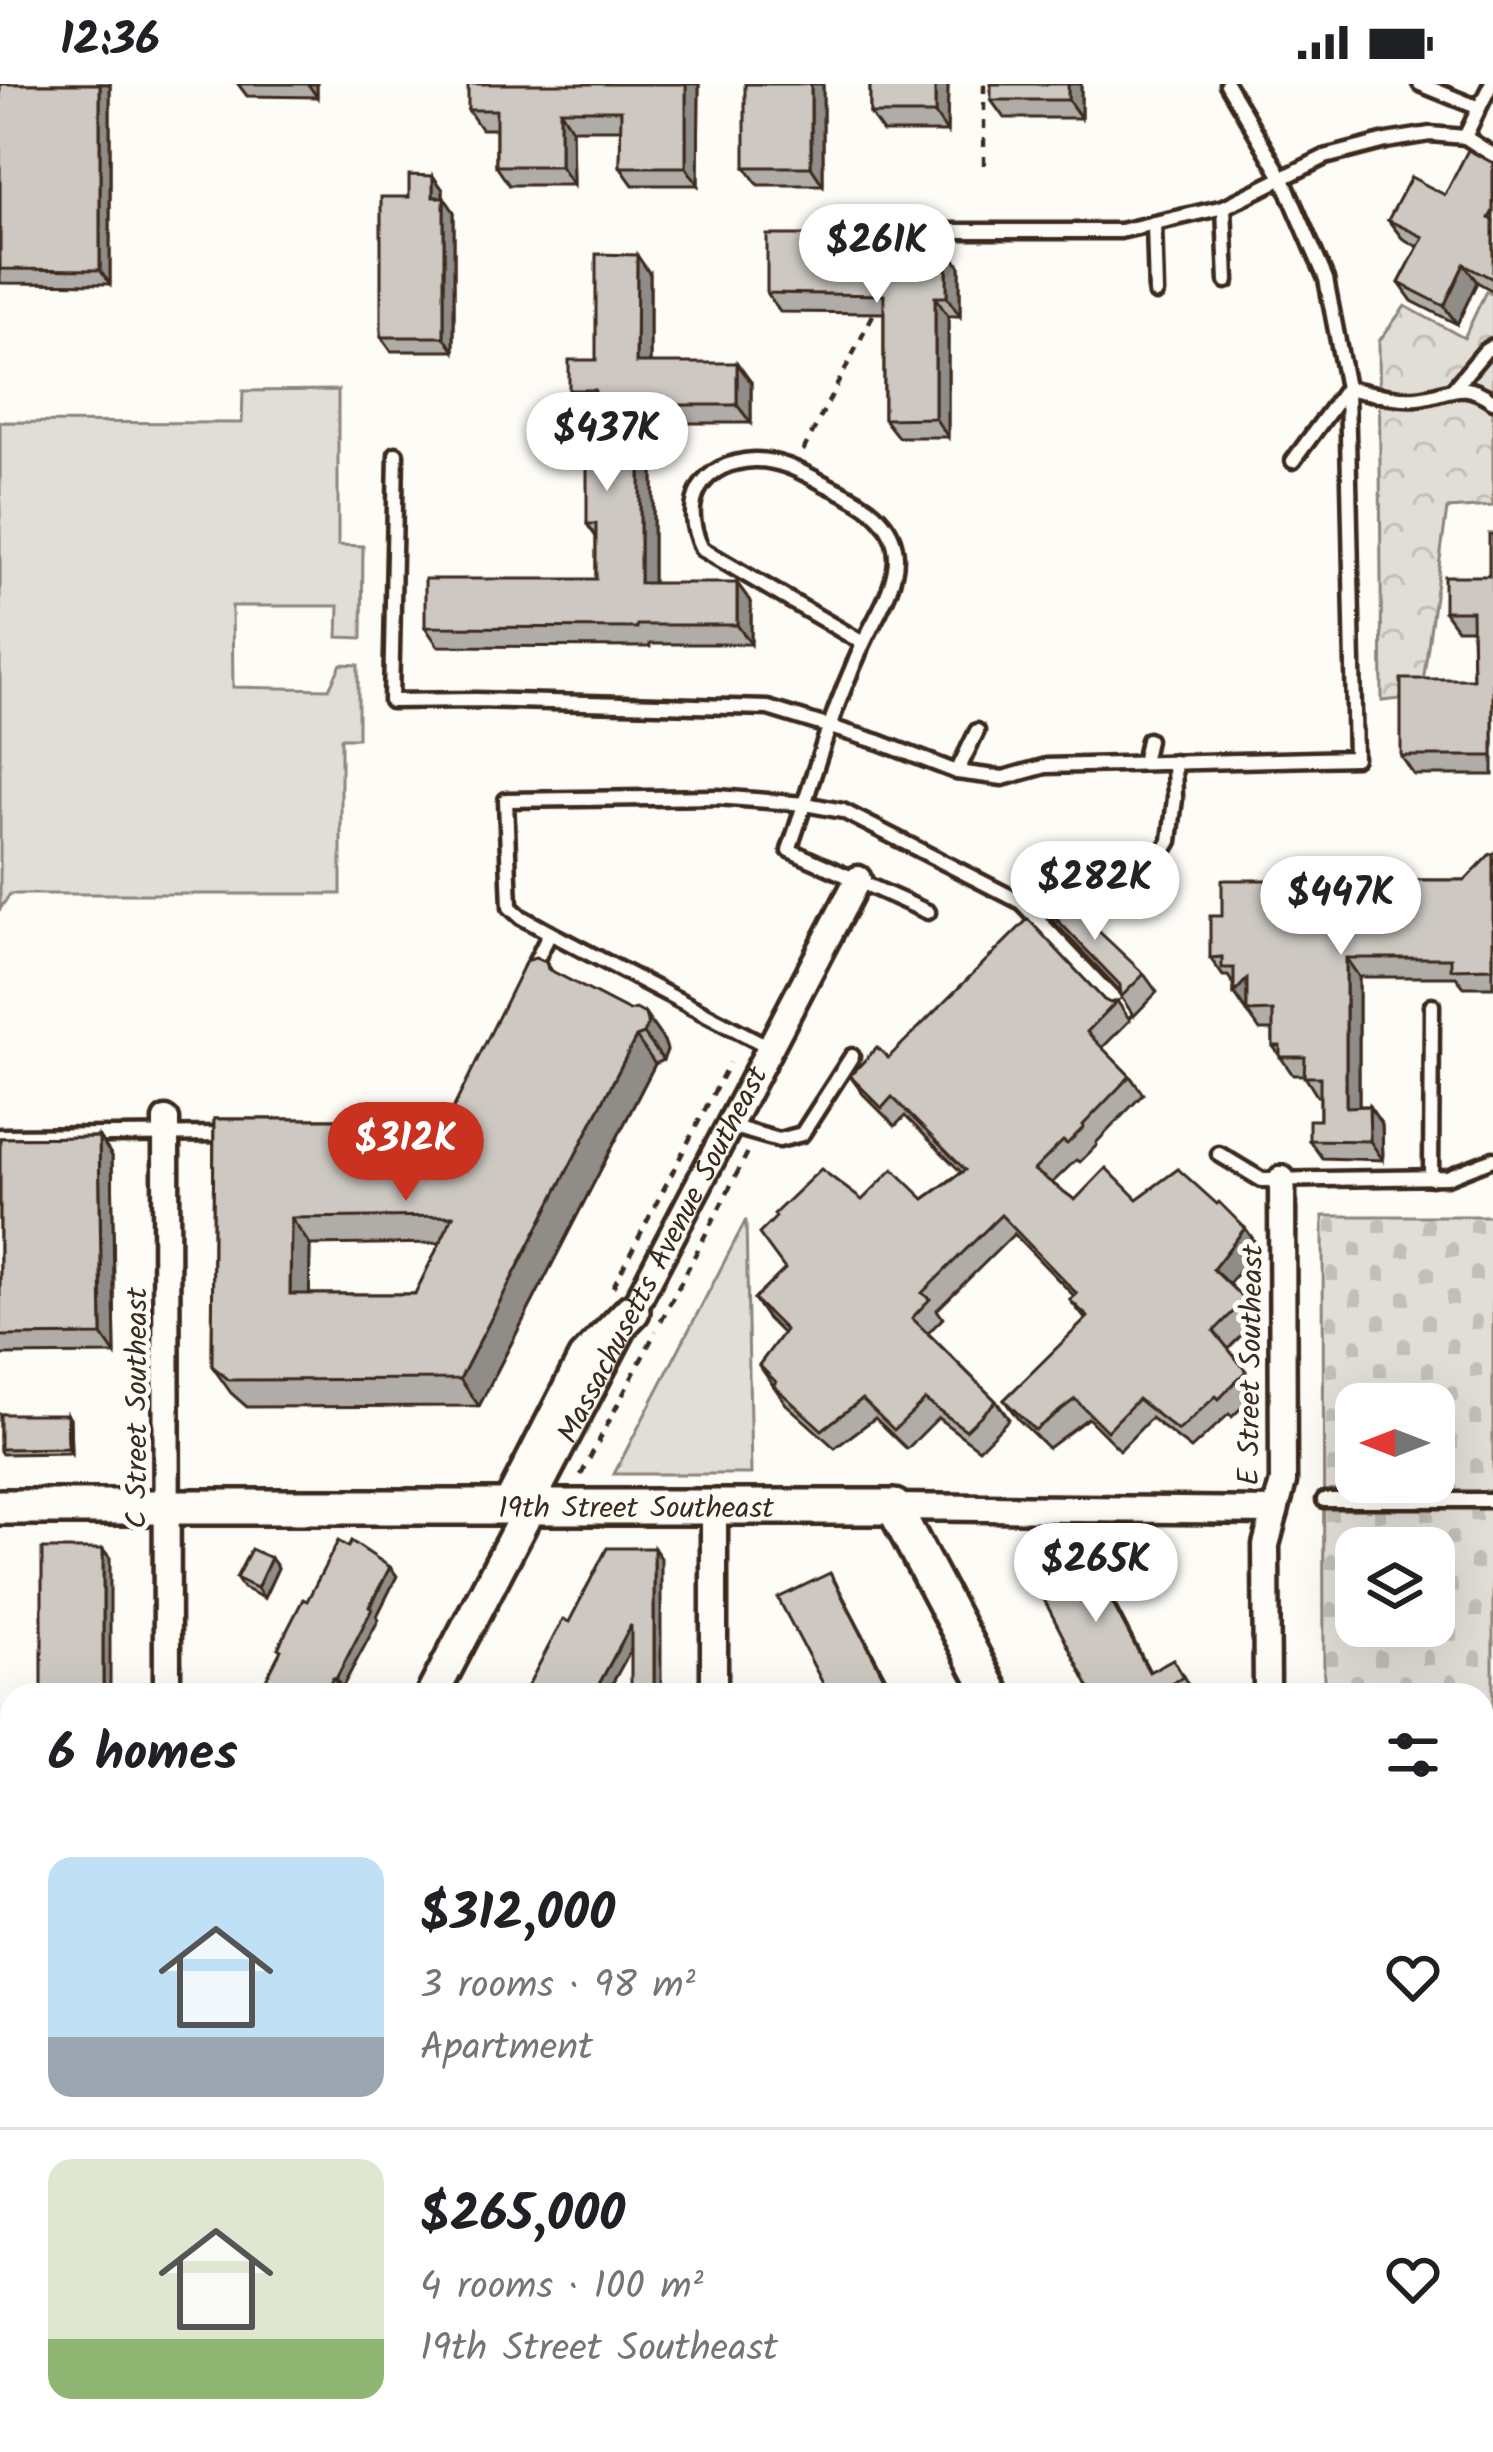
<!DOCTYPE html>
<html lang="en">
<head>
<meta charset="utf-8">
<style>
  :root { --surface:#fff; --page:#f2f2f2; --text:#202124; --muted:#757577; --line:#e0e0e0; --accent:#c8321e }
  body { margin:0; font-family:Kalam,sans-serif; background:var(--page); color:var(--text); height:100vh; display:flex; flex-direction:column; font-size:45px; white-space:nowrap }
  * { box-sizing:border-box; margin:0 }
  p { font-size:39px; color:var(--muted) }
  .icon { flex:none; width:66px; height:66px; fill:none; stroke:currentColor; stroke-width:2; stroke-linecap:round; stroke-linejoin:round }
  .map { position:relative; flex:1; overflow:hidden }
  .details { position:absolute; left:0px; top:1599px; width:1494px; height:771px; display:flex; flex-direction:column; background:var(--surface); border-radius:36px 36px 0 0; box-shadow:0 12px 48px #0002 }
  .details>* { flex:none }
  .needle { width:78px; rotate:270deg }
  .tools { position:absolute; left:1335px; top:1299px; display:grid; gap:24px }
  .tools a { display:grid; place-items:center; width:120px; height:120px; border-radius:24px; background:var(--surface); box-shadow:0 12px 48px #0002; font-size:60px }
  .price { position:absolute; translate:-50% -102px; padding:0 27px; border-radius:42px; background:#fff; color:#222; font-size:39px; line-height:78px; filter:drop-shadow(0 3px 6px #0008) }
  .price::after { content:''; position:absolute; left:50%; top:72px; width:36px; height:27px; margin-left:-18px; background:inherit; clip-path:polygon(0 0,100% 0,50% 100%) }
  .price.active { background:var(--accent); color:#fff }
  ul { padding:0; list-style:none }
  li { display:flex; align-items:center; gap:36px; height:300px; padding:0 48px }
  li+li { border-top:3px solid var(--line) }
  li span { display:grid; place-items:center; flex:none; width:336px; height:240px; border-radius:24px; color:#555 }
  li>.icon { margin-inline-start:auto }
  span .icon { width:144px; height:144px; fill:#fffc; stroke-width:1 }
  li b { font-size:51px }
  h2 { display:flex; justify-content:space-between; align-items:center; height:144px; padding:0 48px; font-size:51px }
  .status { display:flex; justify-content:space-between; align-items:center; height:84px; padding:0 60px; background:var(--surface); direction:ltr }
  .status svg { height:33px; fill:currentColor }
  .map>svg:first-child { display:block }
</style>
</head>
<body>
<div class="status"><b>12:36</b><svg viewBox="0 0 49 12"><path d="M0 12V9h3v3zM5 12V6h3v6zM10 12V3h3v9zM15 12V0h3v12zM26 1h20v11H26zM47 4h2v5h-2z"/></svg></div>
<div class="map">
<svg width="1493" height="2368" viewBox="0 0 1493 2368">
  <defs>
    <pattern id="forest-crowns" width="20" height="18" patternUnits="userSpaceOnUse" patternTransform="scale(3)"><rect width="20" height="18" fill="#e1ded7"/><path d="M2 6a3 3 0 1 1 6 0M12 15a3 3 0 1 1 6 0" fill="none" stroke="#c2bfb8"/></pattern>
    <pattern id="cemetery-stones" width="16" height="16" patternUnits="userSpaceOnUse" patternTransform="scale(3)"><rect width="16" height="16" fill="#e1ded7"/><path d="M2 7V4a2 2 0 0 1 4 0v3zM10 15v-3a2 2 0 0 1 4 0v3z" fill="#c2bfb8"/></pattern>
  </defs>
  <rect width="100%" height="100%" fill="#fdfcf7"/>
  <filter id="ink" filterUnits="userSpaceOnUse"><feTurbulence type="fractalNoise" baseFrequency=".00833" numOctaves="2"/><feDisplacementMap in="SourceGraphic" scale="24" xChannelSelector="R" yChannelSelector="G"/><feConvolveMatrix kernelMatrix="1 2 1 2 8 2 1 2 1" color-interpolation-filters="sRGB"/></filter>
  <g filter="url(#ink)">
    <g fill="#e1ded7" stroke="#8e847a" stroke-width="3">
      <path d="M338,306V461L363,462L362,554L338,553L339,522H232L233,603L329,605L341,580L358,581V654H341V810H10L0,825V338L242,339L243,307Z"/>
      <path d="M746,1136L751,1390H614Z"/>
    </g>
    <path fill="url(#forest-crowns)" stroke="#8e847a" stroke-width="3" d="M1486,207L1493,211V422L1447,425L1421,613L1382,617L1379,257L1405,222L1464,254Z"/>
    <path fill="url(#cemetery-stones)" stroke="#8e847a" stroke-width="3" fill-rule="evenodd" d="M1323,1132H1493V2357L1482,2336V1611H1324ZM1356,1320H1434V1398H1356ZM1356,1464H1434V1542H1356Z"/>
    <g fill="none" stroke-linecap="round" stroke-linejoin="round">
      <g stroke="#3b2a1e" stroke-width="21">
        <g id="service">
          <path d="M1420,0L1479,24L1491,0"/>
          <path d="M1465,53L1479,24"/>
          <path d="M1224,123L1227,197"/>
          <path d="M1154,139L1156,209"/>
          <path d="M949,147H1120L1224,123L1325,73L1386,57L1430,50L1465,53L1493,71"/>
          <path d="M1347,304C1368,308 1395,316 1417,314C1450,311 1459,293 1493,317"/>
          <path d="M1454,304L1485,267L1493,262"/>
          <path d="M396,370L391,617L475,616L768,624L879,658L957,688L1003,694L1046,682L1355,674L1347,304L1326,195L1283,95L1227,0"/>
          <path d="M1293,377L1346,305"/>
          <path d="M863,559L702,465C679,418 701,379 754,376C782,375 807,391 831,403C861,417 895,435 896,473C896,504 876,532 864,558C851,586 839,615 829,644C815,684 803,726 789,766L928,828"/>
          <path d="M1143,679L1148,656"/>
          <path d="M957,688L977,647"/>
          <path d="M1151,789L1170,757L1175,714L1174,678"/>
          <path d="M531,887L550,849"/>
          <path d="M769,963L550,849L521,833L510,823L506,716L717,713L805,720L843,727L1021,818L1125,927"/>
          <path d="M730,1042L779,1056L802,1050L852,972"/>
          <path d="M0,1052L227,1050"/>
          <path d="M1219,1070L1262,1096L1447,1093L1493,1075"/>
          <path d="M1431,1094L1432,921"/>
          <path d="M1324,1416H1493"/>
          <path d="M1482,2022H1493"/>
          <path d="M436,2358V2368"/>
          <path d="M524,2358V2368"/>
          <path d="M904,2358V2368"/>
          <path d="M989,2368V2358"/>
          <path d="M1074,2368V2358"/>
        </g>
      </g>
      <g stroke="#3b2a1e" stroke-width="33">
        <g id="minor">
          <path d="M166,1036L167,1611"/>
          <path d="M714,1422V1611"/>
          <path id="s1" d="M530,1423L858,795"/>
          <path d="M894,1423L1275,1427"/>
          <path d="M1267,1611L1266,1461L1283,1398L1282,1095"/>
          <path d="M0,2021H12"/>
          <path d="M165,2358V2368"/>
          <path d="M713,2358V2368"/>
          <path d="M1267,2368V2358"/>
        </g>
      </g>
      <g stroke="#3b2a1e" stroke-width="39">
        <g id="tertiary">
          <path d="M432,1611L530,1423"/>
          <path d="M39,2368L44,2358"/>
        </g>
      </g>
      <g stroke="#3b2a1e" stroke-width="42">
        <g id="secondary">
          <path id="s2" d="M0,1423H894L993,1611"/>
          <path d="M510,1423L585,1276L632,1227"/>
          <path d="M1380,2358L1385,2368"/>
        </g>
      </g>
      <g stroke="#3b2a1e" stroke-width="4.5" stroke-dasharray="9 9" stroke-linecap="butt">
        <path d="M984,0V86"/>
        <path d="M803,367L874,229"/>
        <path d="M613,1203L729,979"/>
        <path d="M661,1237L749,1066"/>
        <path d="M581,1391L656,1247"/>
        <path d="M1482,1852H1493"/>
      </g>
      <use href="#service" stroke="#fdfcf7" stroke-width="12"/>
      <use href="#minor" stroke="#fdfcf7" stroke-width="24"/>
      <use href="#tertiary" stroke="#fdfcf7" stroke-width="30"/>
      <use href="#secondary" stroke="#fdfcf7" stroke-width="33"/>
    </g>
    <g fill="#b0aca7" stroke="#3b2a1e" stroke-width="3" fill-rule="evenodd">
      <path d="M0,0H110V200L0,199Z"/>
      <path d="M238,0H317V13L247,12Z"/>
      <path d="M699,0L698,101H633L620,83L621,45H572L573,101H509L496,82V45H481L468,26Z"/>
      <path d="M823,0V101H758L745,83Z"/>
      <path d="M870,0H948L947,48H883L870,30Z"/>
      <path d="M1081,0V34H1004L991,16Z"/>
      <path d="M1493,79V207L1477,198L1457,240L1412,217L1399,199L1418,163L1402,154L1388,136L1445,111Z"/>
      <path d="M433,92L443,106V113L454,128V267H391L381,253L409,113Z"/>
      <path d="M806,151L815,165L947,164L960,183V232H948V353H898L884,335V229L780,228L767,209Z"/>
      <path d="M650,190V279L751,298V339H653V499L751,518V560H650V563L438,562L425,543L596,495V453L587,440L595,379V325H583L569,306L596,276Z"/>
      <path d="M1493,450V691H1414L1401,672L1473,595L1472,545H1457L1444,527L1489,492Z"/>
      <path d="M1493,770V903H1464L1456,893H1359V1022H1369L1382,1041L1383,1076L1322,1074L1309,1056L1320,1036V1012H1317L1304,991H1293L1273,962V946H1260L1234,909V901L1228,892H1223L1210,874L1222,832L1323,796H1465Z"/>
      <path d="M1043,821L1144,890L1157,908L1134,932L1121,913L1120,907L1056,840Z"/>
      <path d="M546,878L553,888L629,927L645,930L664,957L667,966L663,976L655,980L479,1322L247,1323L231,1309L212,1282L214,1035H448ZM440,1159L415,1210H309L310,1161Z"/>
      <path d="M1104,916L1110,919L1117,917L1130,936L1102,964L1130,992L1143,1010L1096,1059L1097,1061L1080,1078L1076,1076L1052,1099L1075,1116L1137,1115L1245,1144L1258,1162L1229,1200L1245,1216L1258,1234L1228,1265L1259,1306L1232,1333L1229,1330L1191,1365L1151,1334L1120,1366L1088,1334L1048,1364L1018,1335L1004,1316L1086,1236L1070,1216L1074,1212L1014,1150L937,1226L943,1234L928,1249L996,1317L1009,1335L979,1365L938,1334L907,1365L875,1334L835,1364L786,1320L759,1281L783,1250L767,1234L754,1215L862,1116L924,1115L961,1088L905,1032L895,1042L863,1010L850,992L888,974Z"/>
      <path d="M99,1053L112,1072L115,1270L0,1271V1054Z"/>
      <path d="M0,1330L70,1334L71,1369L2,1370L0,1367Z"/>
      <path d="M1082,1461L1093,1479L1104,1473L1111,1482L1120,1501L1112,1505L1115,1513L1112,1515L1150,1588L1173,1575L1189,1602L1173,1611H1093L1035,1485Z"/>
      <path d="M271,1474L278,1484L264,1514L243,1504L236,1494Z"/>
    </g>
    <g fill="#908c88" stroke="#3b2a1e" stroke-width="3">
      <path d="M100,0H110V200L100,186Z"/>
      <path d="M308,0H317V13Z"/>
      <path d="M686,0H699L698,101L686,83Z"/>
      <path d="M811,0H823V101L811,83Z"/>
      <path d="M935,0H948L947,48L935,30Z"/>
      <path d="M1068,0H1081V34L1068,16Z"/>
      <path d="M560,26L572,45L573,101L560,82Z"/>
      <path d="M433,92L443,106V127L433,113Z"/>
      <path d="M444,113L454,128V267L444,253Z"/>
      <path d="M947,164L960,183V232L947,213Z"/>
      <path d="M637,171L650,190V298L636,279Z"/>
      <path d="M1464,180L1477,198L1457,240L1444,222Z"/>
      <path d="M935,213L948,232V353L935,334Z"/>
      <path d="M737,279L751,298V339L737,321Z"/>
      <path d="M640,321L653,339V518L640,499Z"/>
      <path d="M737,499L751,518V560L737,541Z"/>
      <path d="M1346,874L1359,893V1041L1346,1023Z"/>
      <path d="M1247,895V928L1234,909Z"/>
      <path d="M645,930L664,957L667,966L663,976L644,950Z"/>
      <path d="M636,953L655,980L479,1322L460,1295Z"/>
      <path d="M1369,1022L1382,1041L1383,1076L1370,1057Z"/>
      <path d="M99,1053L112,1072L115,1270L102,1251Z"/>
      <path d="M291,1134L310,1161L309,1237L290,1210Z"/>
      <path d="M1245,1144L1258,1162L1226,1204L1213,1185Z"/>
      <path d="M67,1330L70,1334L71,1369L68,1364Z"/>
      <path d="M654,1464L661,1474V1611H654Z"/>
      <path d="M103,1465L110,1474V1611H103Z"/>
      <path d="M271,1474L278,1484L264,1514L257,1504Z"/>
      <path d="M390,1483L397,1492L377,1532L379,1535L342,1604L336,1595Z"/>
      <path d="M830,1489L836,1499L895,1611H893Z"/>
      <path d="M1105,1505L1112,1515L1155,1598L1149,1588Z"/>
      <path d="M631,1541L639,1551L606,1611H593Z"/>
      <path d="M333,1594L340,1603L336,1611H324Z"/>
      <path d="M10,2190L12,2193V2208L0,2232V2208Z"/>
      <rect x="281" y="2358" width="7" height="10"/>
      <rect x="662" y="2358" width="7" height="10"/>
      <rect x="819" y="2358" width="7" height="10"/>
      <rect x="1215" y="2358" width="6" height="10"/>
    </g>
    <g fill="#cdc8c2" stroke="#3b2a1e" stroke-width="3" fill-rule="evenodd">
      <path d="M0,0H100V186L0,185Z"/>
      <path d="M468,0H686V83H620L621,26H560V82H496V26H468Z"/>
      <rect x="745" y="0" width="66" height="83"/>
      <rect x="870" y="0" width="65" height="30"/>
      <rect x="991" y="0" width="77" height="16"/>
      <path d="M1468,66L1493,79V127L1489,134L1493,136V195L1464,180L1444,222L1399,199L1423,153L1388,136L1411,93L1445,111Z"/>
      <path d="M409,91L433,92V113H444V253H381V113H409Z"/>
      <path d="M767,151H806V165L947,164V213H935V334L884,335V211L767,209Z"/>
      <path d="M596,170L637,171L636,279H737V321H640V499H737V541H637V544L425,543V495H596V440H587V379H595V306H569V276H596Z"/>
      <path d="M1489,450H1493V672H1401V595H1473L1472,527H1444V492H1489Z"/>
      <path d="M1490,770H1493V884L1451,885V874H1346V1023L1369,1022L1370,1057L1309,1056V1036H1320V993H1304L1305,973H1280V962H1273V927L1247,928V895L1234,909V884H1222V873L1210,874V832H1222V796H1323V786H1350L1351,796H1465Z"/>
      <path d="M1057,808L1144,890L1121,913L1120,901L1043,821Z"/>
      <path d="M1028,835L1104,916L1110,919L1117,917L1087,948L1130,992L1083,1041L1084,1043L1067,1060L1063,1057L1034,1086L1075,1116L1106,1084L1137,1115L1178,1085L1217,1120L1219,1118L1245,1144L1213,1185L1245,1216L1214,1247L1246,1287L1219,1315L1216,1312L1178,1347L1138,1315L1107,1347L1075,1315L1035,1346L1004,1316L1088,1233L1070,1216L1077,1210L1001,1131L922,1209L930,1215L912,1234L996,1317L966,1346L925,1316L894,1346L862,1315L822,1346L773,1301L776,1298L759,1281L785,1246L754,1215L785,1185L759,1150L776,1133L774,1130L821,1085L862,1116L893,1085L924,1115L965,1086L892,1013L882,1024L850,992L877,963L888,974Z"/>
      <path d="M535,874L546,878L548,885L629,927L636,925L645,930L648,940L644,950L636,953L460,1295L229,1296L212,1282L214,1035H448L526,877ZM453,1132L415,1210H290L291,1134Z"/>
      <path d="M99,1053L102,1251L0,1252V1054Z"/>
      <path d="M0,1330H67L68,1364L0,1365Z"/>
      <path d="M338,1457L348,1463L351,1457L390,1483L369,1523L372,1525L336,1595L333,1594L324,1611H258L281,1566L278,1564L303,1515L307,1517Z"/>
      <path d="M1067,1457L1072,1467L1082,1461L1092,1479L1104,1473L1113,1491L1105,1495L1109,1504L1105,1505L1149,1588L1173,1575L1183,1593L1158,1606L1160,1611H1093L1030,1488L1035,1485L1033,1480L1048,1471L1046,1467Z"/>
      <path d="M607,1464H654V1611H631V1541L593,1611H523L563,1535L569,1538Z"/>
      <rect x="42" y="1465" width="61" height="146"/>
      <path d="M251,1465L271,1474L257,1504L236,1494Z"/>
      <path d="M830,1489L893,1611H829L778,1514Z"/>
      <path d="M12,2067V2191L10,2190L0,2208V2090Z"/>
      <rect x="224" y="2358" width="57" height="10"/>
      <rect x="604" y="2358" width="58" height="10"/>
      <rect x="760" y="2358" width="59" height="10"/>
      <rect x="1150" y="2358" width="65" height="10"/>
    </g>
  </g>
  <g text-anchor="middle" stroke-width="10" stroke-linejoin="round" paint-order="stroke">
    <g font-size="30" fill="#3b2a1e" stroke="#fdfcf7">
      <text dy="10" stroke="none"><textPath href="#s1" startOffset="285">Massachusetts Avenue Southeast</textPath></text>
      <text transform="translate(1250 1281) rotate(-89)" y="10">E Street Southeast</text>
      <text transform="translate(136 1324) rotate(-90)" y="10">C Street Southeast</text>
      <text dy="10" stroke="none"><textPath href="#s2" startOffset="636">19th Street Southeast</textPath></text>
    </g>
  </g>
</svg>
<div class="tools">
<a><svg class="needle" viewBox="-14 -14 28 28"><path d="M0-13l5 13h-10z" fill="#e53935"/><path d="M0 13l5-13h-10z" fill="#757577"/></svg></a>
<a><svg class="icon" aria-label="layers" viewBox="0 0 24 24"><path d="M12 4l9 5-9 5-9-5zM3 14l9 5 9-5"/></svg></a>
</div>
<b class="price" style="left:877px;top:222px">$261K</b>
<b class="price" style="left:607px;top:410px">$437K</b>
<b class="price" style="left:1095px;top:859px">$282K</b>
<b class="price" style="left:1341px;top:874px">$447K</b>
<b class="price active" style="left:406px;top:1120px">$312K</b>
<b class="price" style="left:1096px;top:1541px">$265K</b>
<section class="details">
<h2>6 homes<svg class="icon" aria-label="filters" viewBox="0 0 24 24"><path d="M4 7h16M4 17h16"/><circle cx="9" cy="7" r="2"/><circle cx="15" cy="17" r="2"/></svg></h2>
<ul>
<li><span style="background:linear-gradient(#bfe0f5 75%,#9aa5b1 0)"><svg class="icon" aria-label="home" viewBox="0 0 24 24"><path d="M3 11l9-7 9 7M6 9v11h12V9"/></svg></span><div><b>$312,000</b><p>3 rooms · 98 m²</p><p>Apartment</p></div><svg class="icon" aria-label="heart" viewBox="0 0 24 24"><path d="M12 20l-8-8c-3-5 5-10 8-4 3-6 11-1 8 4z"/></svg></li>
<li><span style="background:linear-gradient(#dfe7d0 75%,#8fb573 0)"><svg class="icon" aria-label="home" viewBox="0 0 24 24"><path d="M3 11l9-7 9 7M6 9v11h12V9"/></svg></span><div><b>$265,000</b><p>4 rooms · 100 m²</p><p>19th Street Southeast</p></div><svg class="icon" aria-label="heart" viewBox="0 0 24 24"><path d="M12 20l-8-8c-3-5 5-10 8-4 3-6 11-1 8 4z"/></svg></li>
</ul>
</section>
</div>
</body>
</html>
